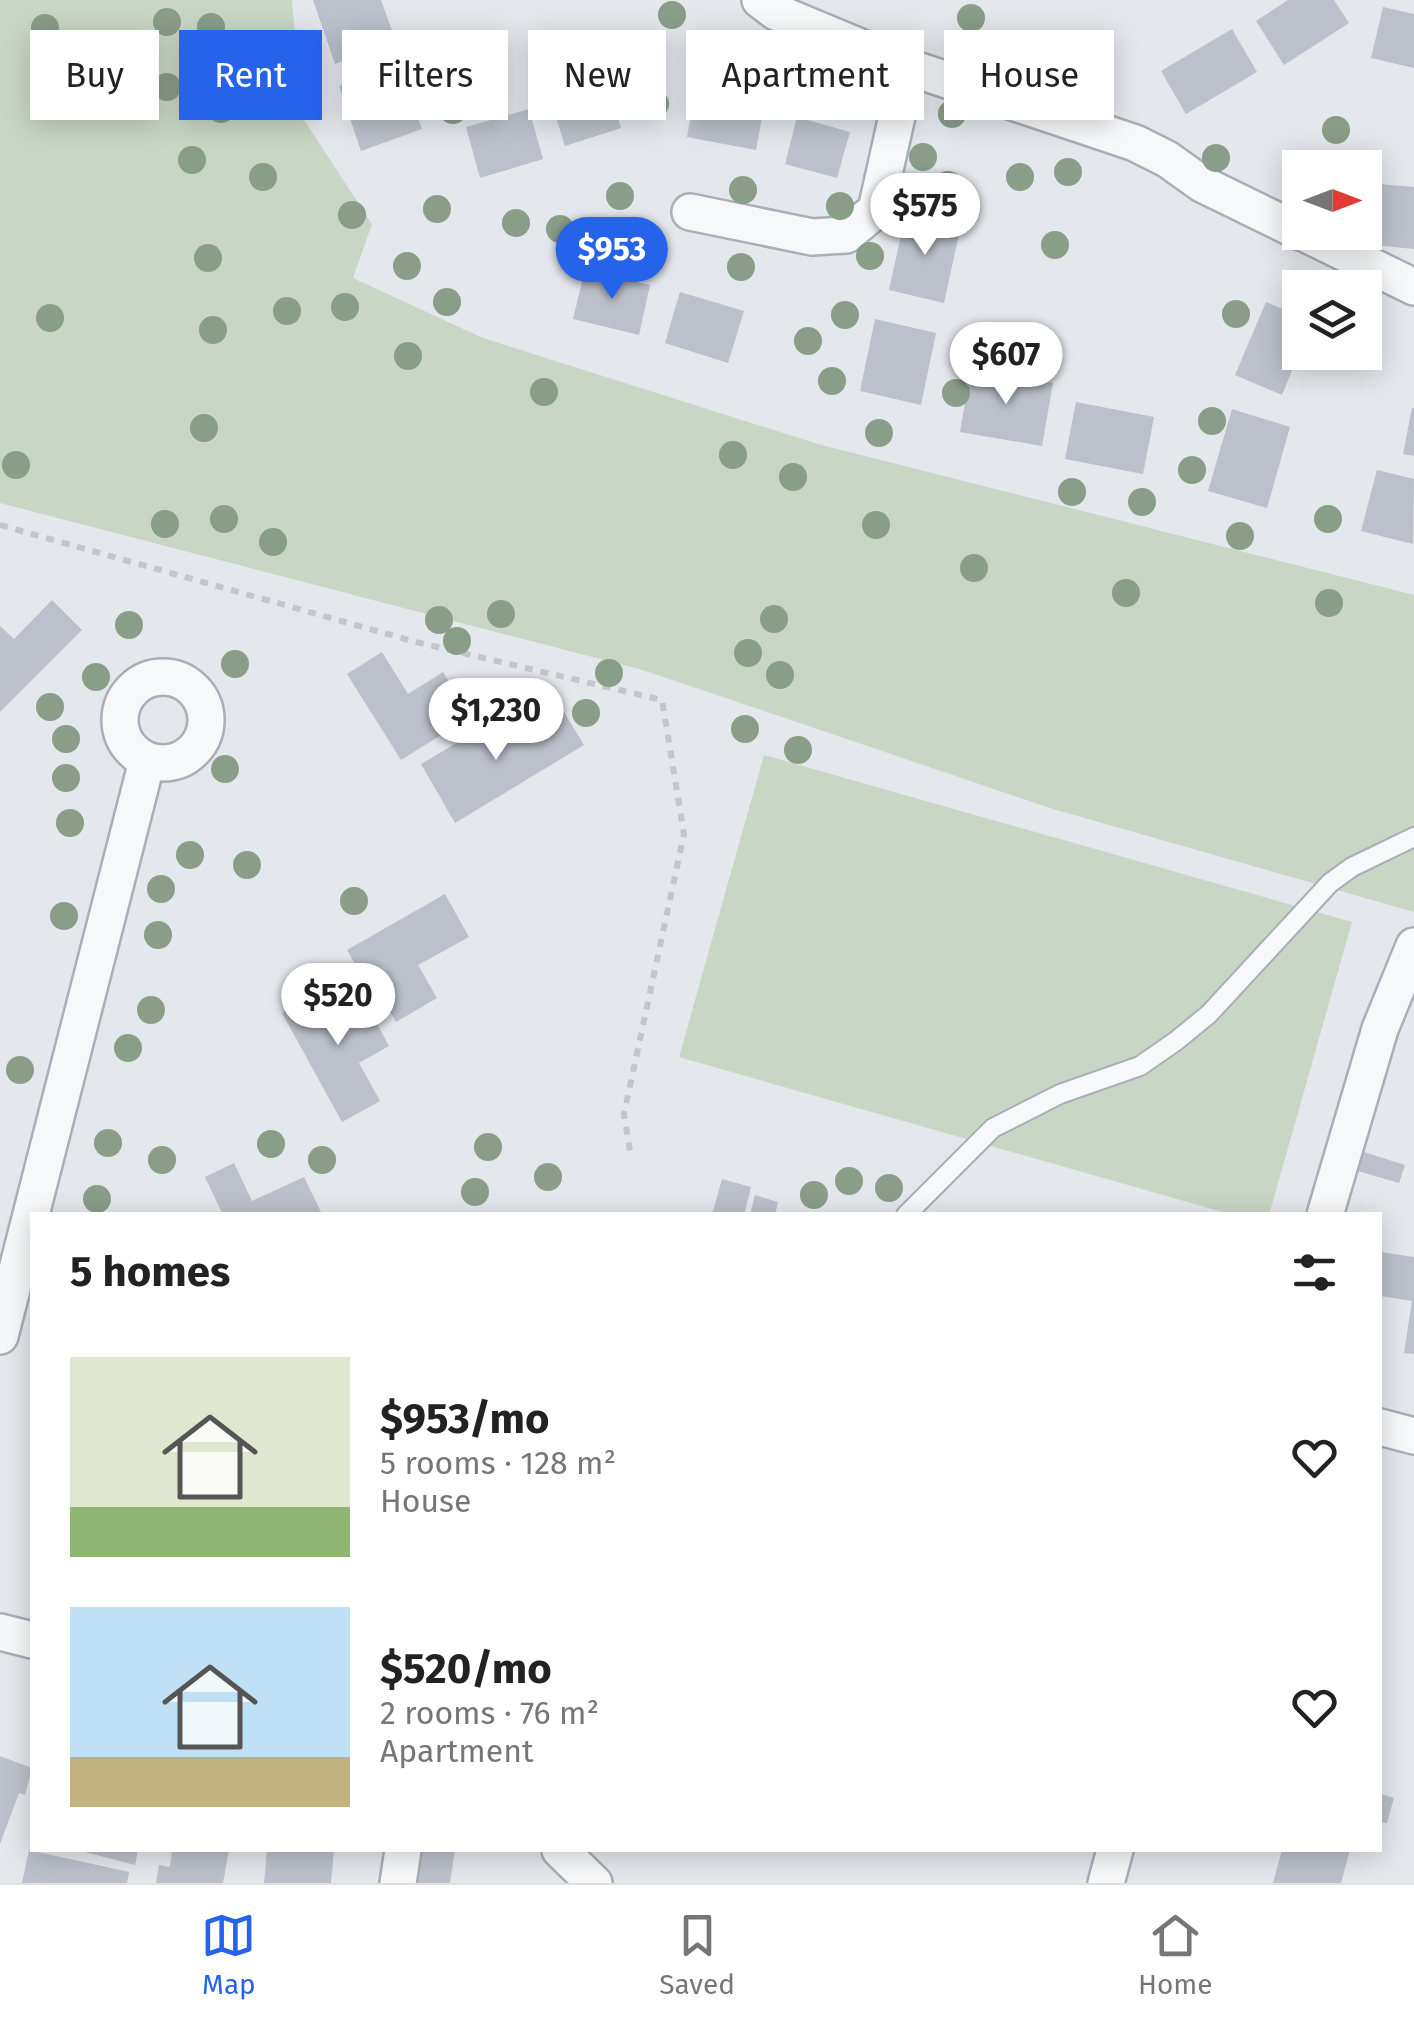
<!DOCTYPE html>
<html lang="en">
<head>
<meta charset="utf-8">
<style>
  :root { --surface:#fff; --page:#f2f2f2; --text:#222; --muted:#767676; --line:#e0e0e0; --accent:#2563eb }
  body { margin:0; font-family:"Fira Sans",sans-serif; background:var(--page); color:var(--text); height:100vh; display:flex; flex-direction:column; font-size:38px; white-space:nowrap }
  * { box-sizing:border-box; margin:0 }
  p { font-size:32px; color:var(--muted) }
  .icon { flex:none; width:55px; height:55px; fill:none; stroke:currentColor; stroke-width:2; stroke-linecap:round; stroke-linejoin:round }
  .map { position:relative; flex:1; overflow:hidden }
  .details { position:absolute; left:30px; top:1212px; width:1352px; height:640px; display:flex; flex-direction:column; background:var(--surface); border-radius:0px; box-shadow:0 5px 25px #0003 }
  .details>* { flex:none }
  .guide { position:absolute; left:30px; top:30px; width:1355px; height:90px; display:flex; gap:20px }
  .needle { width:65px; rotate:90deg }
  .controls { position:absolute; left:1282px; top:150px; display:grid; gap:20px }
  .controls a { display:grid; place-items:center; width:100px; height:100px; border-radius:0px; background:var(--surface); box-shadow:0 5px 25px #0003; font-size:50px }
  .price { position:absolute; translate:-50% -85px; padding:0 22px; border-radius:35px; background:#fff; color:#222; font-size:32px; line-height:65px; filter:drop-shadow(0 2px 5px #0008) }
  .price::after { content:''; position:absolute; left:50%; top:60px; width:30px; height:22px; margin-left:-15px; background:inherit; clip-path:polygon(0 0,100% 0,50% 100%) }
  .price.on { background:var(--accent); color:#fff }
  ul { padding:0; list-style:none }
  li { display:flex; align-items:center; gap:30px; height:250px; padding:0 40px }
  li span { display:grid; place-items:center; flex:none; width:280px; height:200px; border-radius:0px; color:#555 }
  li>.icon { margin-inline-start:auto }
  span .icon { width:120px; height:120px; fill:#fffc; stroke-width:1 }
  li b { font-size:42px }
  h2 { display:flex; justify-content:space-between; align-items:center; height:120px; padding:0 40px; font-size:42px }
  .chip { padding:0 35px; border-radius:0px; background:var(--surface); box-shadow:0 5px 25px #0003; font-size:35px; line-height:90px }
  .chip.on { background:var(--accent); color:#fff }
  .tabs { display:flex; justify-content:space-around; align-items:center; height:140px; border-top:2px solid var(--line); background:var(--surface); font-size:28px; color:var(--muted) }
  .tabs a { display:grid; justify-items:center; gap:5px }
  .tabs .on { color:var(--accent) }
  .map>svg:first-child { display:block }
</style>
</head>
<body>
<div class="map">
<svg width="1414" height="1883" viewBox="0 0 1414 1883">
  <rect width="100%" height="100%" fill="#e4e7ec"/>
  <g fill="#c9d6c5">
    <path d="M0,0H292L302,117L372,224L353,278L483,338L818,444L1414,595V912L1053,809L646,671L0,503Z"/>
    <path d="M764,755L1352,922L1269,1215H1233L679,1057Z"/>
  </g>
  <g fill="#bbc0ca">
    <path d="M313,0H381L396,42L335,64Z"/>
    <path d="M1288,0H1334L1349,23L1284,65L1256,21Z"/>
    <path d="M1383,7L1414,14V68L1371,58Z"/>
    <path d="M1232,29L1257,72L1186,114L1161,71Z"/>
    <path d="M399,65L422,129L361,151L339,86Z"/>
    <path d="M606,80L621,128L565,146L550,98Z"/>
    <path d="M696,88L765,101L756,150L687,137Z"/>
    <path d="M529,109L543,159L480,178L466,127Z"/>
    <path d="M797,117L850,132L837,178L785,164Z"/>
    <path d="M1379,184L1414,187V249L1373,245Z"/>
    <path d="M906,213L961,225L944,303L889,290Z"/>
    <path d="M585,270L650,285L639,335L573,319Z"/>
    <path d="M680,292L744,311L728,363L665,343Z"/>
    <path d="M1266,302L1300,316V351L1282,395L1235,375Z"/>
    <path d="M875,319L936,333L921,405L860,391Z"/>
    <path d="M971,368L1053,383L1042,446L960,432Z"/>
    <path d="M1076,402L1154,417L1143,474L1065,459Z"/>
    <path d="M1412,408H1414V456L1403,454Z"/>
    <path d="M1232,409L1290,427L1267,508L1208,491Z"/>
    <path d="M1377,470L1414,479L1413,544L1361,531Z"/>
    <path d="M52,600L82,630L0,712V626L14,639Z"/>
    <path d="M382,652L408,694L443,672L470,717L401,760L347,674Z"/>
    <path d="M564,712L584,745L455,823L421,764L499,718L513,742Z"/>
    <path d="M445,894L469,937L418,965L437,998L396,1022L375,985L369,989L347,950Z"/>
    <path d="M330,986L344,1012L364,1000L389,1046L359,1063L380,1101L342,1122L282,1013Z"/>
    <path d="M1364,1152L1405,1165L1399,1183L1358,1171Z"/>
    <path d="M234,1163L252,1201L304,1177L321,1212L314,1215H223L205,1177Z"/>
    <path d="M722,1179L751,1187L744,1215H712Z"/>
    <path d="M755,1195L778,1202L775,1215H750Z"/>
    <path d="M1380,1252L1414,1257V1354L1404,1353L1412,1301L1380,1296Z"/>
    <path d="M0,1756L32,1768L25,1795L19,1793L0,1844Z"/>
    <path d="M1380,1794L1394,1798L1387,1823L1380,1822Z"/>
    <path d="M29,1850L129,1872L127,1883H22Z"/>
    <path d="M77,1850H138L135,1865Z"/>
    <path d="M172,1850H229L223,1883H156L159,1865L170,1867Z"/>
    <path d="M267,1850H334L331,1883H264Z"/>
    <path d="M418,1850H455L450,1883H414Z"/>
    <path d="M1282,1850H1350L1341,1883H1273Z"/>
  </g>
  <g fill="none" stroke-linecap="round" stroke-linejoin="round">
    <g stroke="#a9aeb7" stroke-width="22">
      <path id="lane" d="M906,1215L993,1128L1060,1094L1140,1066L1176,1041L1209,1014L1330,883L1352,867L1414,837"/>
    </g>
    <g stroke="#a9aeb7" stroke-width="40">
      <g id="street">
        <path d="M760,0L776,12L908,67L1135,143L1167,159L1202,184L1300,232"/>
        <path d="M690,212L812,237L846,235L876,210L908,67"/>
        <path d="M1302,232L1414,287"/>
        <circle cx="163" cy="720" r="43"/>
        <path d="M1325,1215L1380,1029L1414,946"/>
        <path d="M0,1336L147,761"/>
        <path d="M1380,1427L1414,1436"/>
        <path d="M0,1632L32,1640"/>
        <path d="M560,1850L594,1883"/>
        <path d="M398,1883L403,1850"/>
        <path d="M1106,1883L1115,1850"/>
      </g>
    </g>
    <path stroke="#c2c5cb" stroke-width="6" stroke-dasharray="8 8" stroke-linecap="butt" d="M0,525L416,642L662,700L684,834L624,1114L631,1158"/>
    <use href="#lane" stroke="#f7f8fa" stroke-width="18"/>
    <use href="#street" stroke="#f7f8fa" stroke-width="35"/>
  </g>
  <g fill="#899d89">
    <circle cx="672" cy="15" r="14"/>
    <circle cx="971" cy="18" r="14"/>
    <circle cx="167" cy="22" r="14"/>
    <circle cx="211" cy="27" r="14"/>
    <circle cx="45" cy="28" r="14"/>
    <circle cx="282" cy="44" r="14"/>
    <circle cx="709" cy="72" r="14"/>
    <circle cx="167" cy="87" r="14"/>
    <circle cx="655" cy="104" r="14"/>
    <circle cx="221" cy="109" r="14"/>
    <circle cx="453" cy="110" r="14"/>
    <circle cx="952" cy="114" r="14"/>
    <circle cx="1336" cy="130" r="14"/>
    <circle cx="923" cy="157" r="14"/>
    <circle cx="1216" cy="158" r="14"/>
    <circle cx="192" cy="160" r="14"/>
    <circle cx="1068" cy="172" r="14"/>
    <circle cx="263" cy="177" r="14"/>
    <circle cx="1020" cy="177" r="14"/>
    <circle cx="948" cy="185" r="14"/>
    <circle cx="743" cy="190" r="14"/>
    <circle cx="620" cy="196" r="14"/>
    <circle cx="840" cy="206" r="14"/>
    <circle cx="437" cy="209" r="14"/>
    <circle cx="352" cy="215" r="14"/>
    <circle cx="516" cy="223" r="14"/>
    <circle cx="560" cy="229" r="14"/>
    <circle cx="647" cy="244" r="14"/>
    <circle cx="1055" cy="245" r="14"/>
    <circle cx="870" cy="256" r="14"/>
    <circle cx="208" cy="258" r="14"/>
    <circle cx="407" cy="266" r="14"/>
    <circle cx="741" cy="267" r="14"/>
    <circle cx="447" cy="302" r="14"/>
    <circle cx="345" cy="307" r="14"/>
    <circle cx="287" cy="311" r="14"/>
    <circle cx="1236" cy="314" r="14"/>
    <circle cx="845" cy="315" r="14"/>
    <circle cx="50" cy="318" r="14"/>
    <circle cx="213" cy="330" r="14"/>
    <circle cx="808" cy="341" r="14"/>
    <circle cx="408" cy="356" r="14"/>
    <circle cx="832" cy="381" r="14"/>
    <circle cx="544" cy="392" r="14"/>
    <circle cx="956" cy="393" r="14"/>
    <circle cx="1212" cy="421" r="14"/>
    <circle cx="204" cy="428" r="14"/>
    <circle cx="879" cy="433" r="14"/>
    <circle cx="733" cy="455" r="14"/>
    <circle cx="16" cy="465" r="14"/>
    <circle cx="1192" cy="470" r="14"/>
    <circle cx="793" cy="477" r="14"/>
    <circle cx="1072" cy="492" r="14"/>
    <circle cx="1142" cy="502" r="14"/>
    <circle cx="224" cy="519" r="14"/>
    <circle cx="1328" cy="519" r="14"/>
    <circle cx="165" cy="524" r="14"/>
    <circle cx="876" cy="525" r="14"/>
    <circle cx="1240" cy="536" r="14"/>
    <circle cx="273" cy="542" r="14"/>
    <circle cx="974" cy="568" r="14"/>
    <circle cx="1126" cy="593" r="14"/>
    <circle cx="1329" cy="603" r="14"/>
    <circle cx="501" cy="614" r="14"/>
    <circle cx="774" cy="619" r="14"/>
    <circle cx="439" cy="620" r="14"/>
    <circle cx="129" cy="625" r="14"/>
    <circle cx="457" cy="641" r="14"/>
    <circle cx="748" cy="653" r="14"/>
    <circle cx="235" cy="664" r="14"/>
    <circle cx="609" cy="673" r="14"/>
    <circle cx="780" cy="675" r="14"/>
    <circle cx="96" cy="677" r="14"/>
    <circle cx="50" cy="707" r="14"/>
    <circle cx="586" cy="713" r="14"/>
    <circle cx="745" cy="729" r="14"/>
    <circle cx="66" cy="739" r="14"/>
    <circle cx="798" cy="750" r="14"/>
    <circle cx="225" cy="769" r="14"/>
    <circle cx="66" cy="778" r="14"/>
    <circle cx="70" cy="823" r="14"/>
    <circle cx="190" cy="855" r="14"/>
    <circle cx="247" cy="865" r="14"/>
    <circle cx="161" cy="889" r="14"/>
    <circle cx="354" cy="901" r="14"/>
    <circle cx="64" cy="916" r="14"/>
    <circle cx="158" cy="935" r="14"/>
    <circle cx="151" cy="1010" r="14"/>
    <circle cx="128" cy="1048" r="14"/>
    <circle cx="20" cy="1070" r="14"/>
    <circle cx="108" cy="1143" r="14"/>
    <circle cx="271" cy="1144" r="14"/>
    <circle cx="488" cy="1147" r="14"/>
    <circle cx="162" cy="1160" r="14"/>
    <circle cx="322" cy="1160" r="14"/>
    <circle cx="548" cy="1177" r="14"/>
    <circle cx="849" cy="1181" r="14"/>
    <circle cx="889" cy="1188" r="14"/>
    <circle cx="475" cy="1192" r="14"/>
    <circle cx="814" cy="1195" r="14"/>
    <circle cx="97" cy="1199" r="14"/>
  </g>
</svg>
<div class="controls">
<a><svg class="needle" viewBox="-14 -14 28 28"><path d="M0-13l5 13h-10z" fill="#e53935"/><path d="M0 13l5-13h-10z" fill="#767676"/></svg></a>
<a><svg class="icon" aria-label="layers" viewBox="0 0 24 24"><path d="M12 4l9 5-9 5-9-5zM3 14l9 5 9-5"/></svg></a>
</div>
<b class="price" style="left:925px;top:258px">$575</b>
<b class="price on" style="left:612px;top:302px">$953</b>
<b class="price" style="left:1006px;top:407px">$607</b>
<b class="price" style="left:496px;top:763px">$1,230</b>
<b class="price" style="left:338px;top:1048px">$520</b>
<div class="guide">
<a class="chip">Buy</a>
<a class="chip on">Rent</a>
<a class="chip">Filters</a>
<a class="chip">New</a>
<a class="chip">Apartment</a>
<a class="chip">House</a>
</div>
<section class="details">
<h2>5 homes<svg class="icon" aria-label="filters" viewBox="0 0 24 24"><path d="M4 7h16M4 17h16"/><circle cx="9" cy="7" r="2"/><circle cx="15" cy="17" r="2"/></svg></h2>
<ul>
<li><span style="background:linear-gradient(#dfe7d0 75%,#8fb573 0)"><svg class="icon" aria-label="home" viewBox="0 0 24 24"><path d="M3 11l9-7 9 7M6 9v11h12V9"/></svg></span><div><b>$953/mo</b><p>5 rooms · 128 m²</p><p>House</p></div><svg class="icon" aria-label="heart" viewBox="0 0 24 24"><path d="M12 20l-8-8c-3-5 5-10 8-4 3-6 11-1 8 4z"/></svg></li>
<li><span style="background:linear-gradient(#bfe0f5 75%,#c2b280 0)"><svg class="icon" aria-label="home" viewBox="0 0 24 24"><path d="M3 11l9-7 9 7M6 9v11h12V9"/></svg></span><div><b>$520/mo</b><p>2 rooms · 76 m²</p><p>Apartment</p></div><svg class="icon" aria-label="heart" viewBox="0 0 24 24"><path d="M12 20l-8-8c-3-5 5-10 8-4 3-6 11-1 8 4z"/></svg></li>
</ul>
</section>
</div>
<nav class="tabs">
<a class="on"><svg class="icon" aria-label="map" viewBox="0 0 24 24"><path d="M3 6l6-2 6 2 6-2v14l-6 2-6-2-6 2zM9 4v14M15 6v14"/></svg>Map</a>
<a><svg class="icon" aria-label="saved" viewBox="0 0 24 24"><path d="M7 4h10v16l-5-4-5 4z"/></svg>Saved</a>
<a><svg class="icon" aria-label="home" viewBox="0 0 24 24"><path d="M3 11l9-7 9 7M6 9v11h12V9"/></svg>Home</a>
</nav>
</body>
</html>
